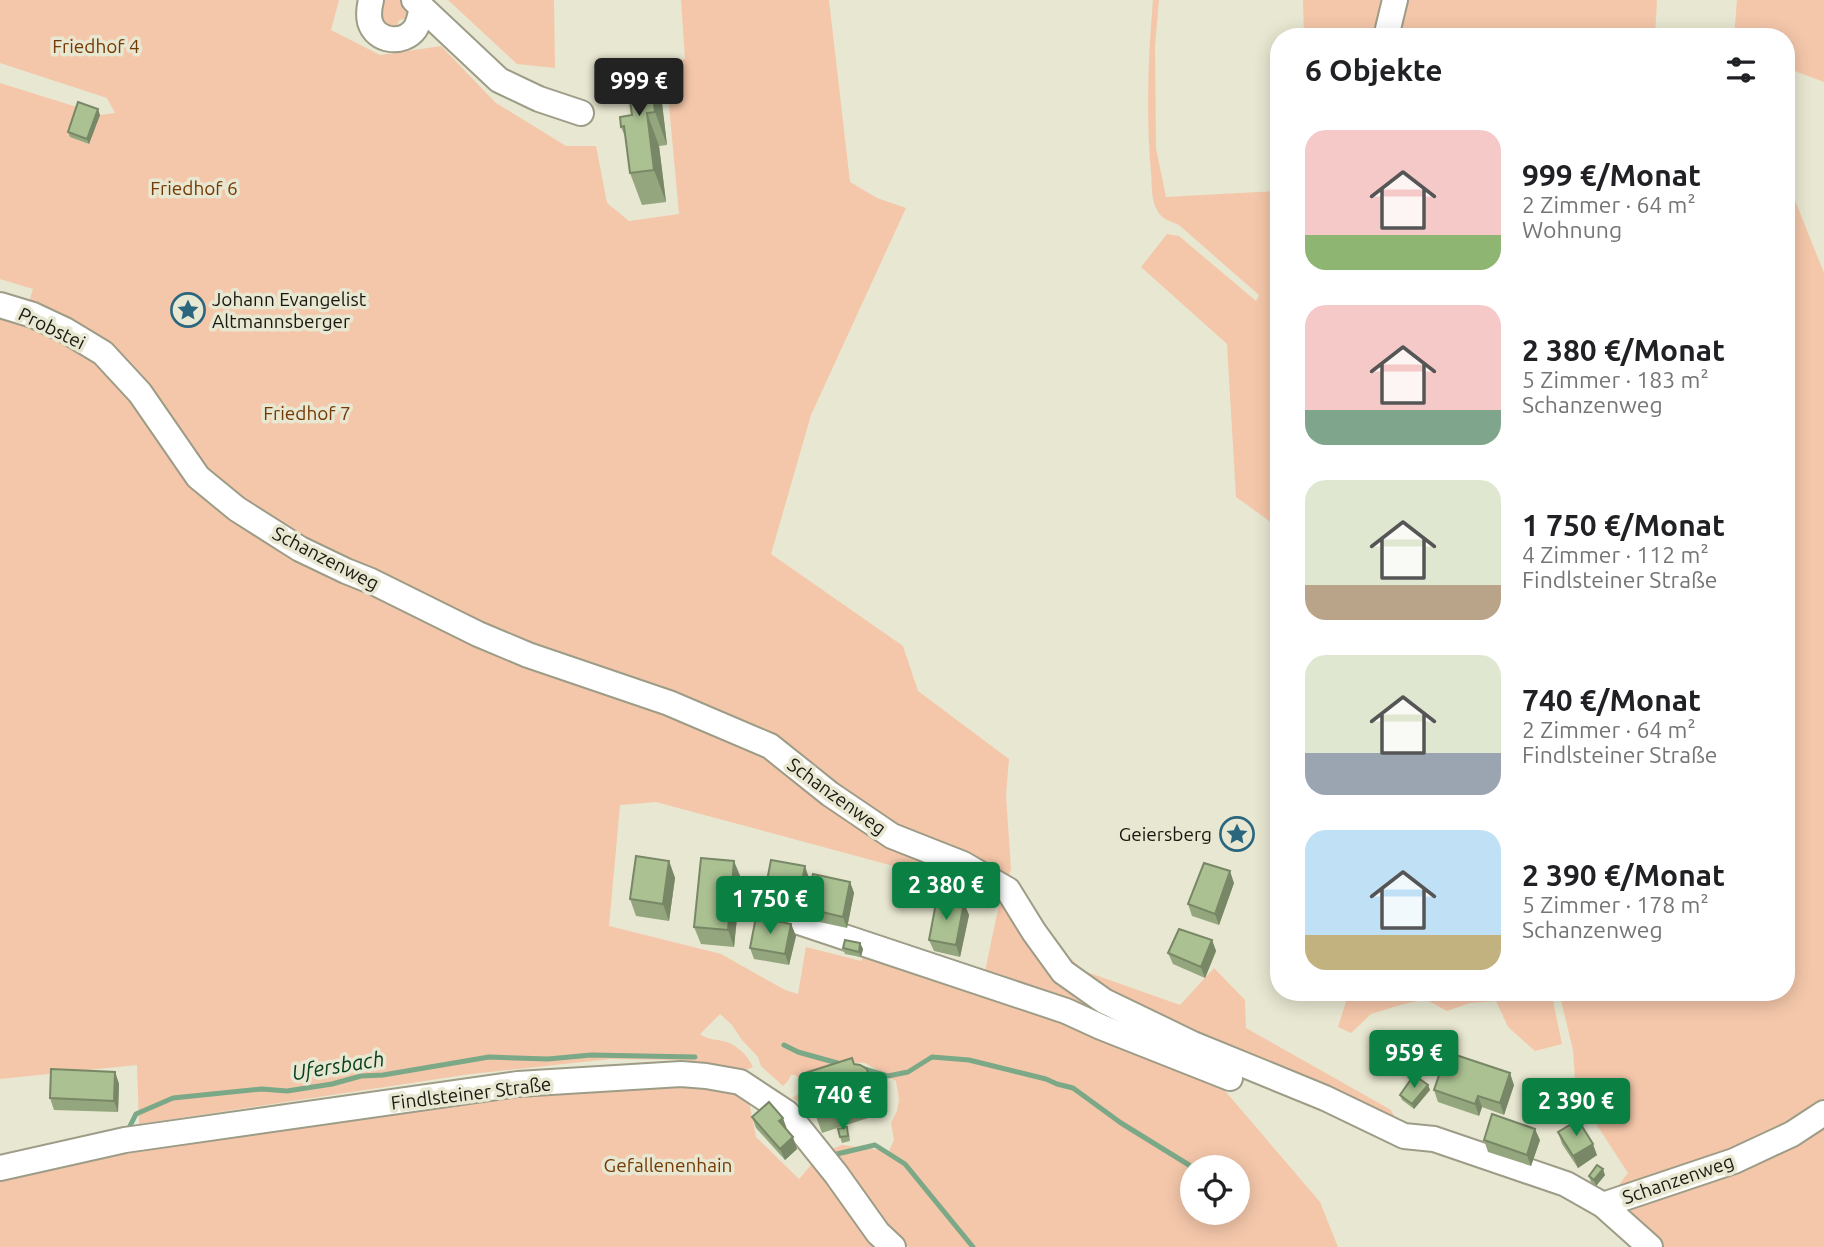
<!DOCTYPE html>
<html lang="de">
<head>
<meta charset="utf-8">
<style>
  :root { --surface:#fff; --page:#f6f6f6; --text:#202124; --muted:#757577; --accent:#0b8043 }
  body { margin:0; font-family:Ubuntu,sans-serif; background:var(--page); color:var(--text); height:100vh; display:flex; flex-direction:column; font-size:26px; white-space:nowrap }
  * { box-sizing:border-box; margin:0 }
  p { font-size:23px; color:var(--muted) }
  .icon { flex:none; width:38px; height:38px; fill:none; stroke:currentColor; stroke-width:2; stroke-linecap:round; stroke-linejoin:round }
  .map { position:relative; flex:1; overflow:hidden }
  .side { position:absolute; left:1270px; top:28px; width:525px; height:973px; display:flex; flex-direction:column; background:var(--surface); border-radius:28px; box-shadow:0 4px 18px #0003 }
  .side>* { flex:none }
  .controls { position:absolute; left:1180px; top:1155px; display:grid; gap:14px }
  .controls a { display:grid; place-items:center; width:70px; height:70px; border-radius:50%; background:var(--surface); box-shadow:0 4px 18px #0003; font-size:35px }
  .price { position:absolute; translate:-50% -60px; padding:0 16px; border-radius:7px; background:var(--accent); color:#fff; font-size:23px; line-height:46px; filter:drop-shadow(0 2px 4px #0008) }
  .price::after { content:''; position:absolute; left:50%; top:42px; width:21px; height:16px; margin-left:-10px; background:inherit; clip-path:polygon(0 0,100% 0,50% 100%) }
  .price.active { background:#222; color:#fff }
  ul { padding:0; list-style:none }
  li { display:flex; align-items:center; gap:21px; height:175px; padding:0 35px }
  li span { display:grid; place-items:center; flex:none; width:196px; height:140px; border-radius:21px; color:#555 }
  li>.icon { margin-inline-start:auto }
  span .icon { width:84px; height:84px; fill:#fffc; stroke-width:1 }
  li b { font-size:30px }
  h2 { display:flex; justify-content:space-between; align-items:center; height:84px; padding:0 35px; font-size:30px }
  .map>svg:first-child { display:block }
</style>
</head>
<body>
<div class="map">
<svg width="1824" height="1247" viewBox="0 0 1824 1247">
  <rect width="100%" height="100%" fill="#e8e7d1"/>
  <g fill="#f4c7aa" fill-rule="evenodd">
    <path d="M0,0H339L331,30L380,55L441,46L496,103L566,146H596L607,203L629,221L679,214L667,84L636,80V62L685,59L681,0H829L850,182L877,198L906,208L811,415L771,554L903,646L918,691L1009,759L1006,795L1011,869L1002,895L1084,971L1180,1005L1214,968L1245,1000L1246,1028L1391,1110L1404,1136L1389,1140L1069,1004L984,976L1001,895L656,802L620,805L609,926L721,954L785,990L798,994L806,947L861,961L865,951L974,983L1220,1085L1320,1202L1338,1247H909L883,1228L828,1151L842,1145L889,1151L894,1140L891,1123L897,1111L899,1099L896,1081L865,1063L849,1062L809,1097L811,1106H805L792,1098L807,1089L796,1075H791L788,1081L783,1086L761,1066L758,1057L742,1040L732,1025L720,1014L700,1034C708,1040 714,1039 723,1041C737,1044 747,1055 753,1067L746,1070L683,1060L610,1059L471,1074L139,1124L137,1065L0,1079V298L28,306L33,289L0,279V83L80,108L70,137L89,144L100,115L115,113L107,98L0,63ZM1192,1167H1237V1213H1192Z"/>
    <path d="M380,0H405L412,9L408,21L405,19L399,20L395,32L384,31L377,9Z"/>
    <path d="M448,0H554L555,68L517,64Z"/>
    <path d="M1153,0H1159L1155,46L1156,148L1166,197L1279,191V528L1236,497L1227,344L1141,267L1167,234L1179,236L1256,301L1259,295L1179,225C1170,221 1161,219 1157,210C1151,200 1152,184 1151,173C1146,116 1148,57 1153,0Z"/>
    <path d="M1303,0H1392L1383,37H1304Z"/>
    <path d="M1398,0H1657L1655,37H1389Z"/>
    <path d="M1737,0H1824V82L1787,68V37H1734Z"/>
    <path d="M1787,180L1824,273V1247H1649L1603,1205L1628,1173L1576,1093L1573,1050L1559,992H1787Z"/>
    <path d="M1349,992H1553L1554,1006L1562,1044L1535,1051L1508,1027L1496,1001L1470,1003L1447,1011L1425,999L1397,1006L1371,1014L1351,1033L1338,1027Z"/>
    <path d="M686,1081L748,1096L756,1137L799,1179L817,1158L880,1247H0V1180L140,1151L409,1108Z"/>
  </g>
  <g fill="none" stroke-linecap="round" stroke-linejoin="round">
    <g stroke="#7ba887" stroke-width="5">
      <path d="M784,1045L798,1052L841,1064"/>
      <path d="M861,1068L888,1076L908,1072L932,1057L969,1060L1046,1079L1057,1084L1073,1088L1121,1123L1189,1165"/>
      <path d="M123,1129L129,1128L136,1114L173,1098L262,1089L287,1091L332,1084L361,1076L383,1075L489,1057L548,1059L591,1055L695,1057"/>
      <path d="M837,1154L875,1145L905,1164L973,1247"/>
    </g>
    <g stroke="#9d9c87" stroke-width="28">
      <g id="minor">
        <path d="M371,0C369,8 368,14 370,22C376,42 403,45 415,29C419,23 420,15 422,8"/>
        <path d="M414,0L499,80L539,99L581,113"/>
        <path d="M1386,37L1395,0"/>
        <path d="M0,305L33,315L65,330L103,353L140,393L198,477L237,509L300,549L346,571L371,581L478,634L528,655L669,703L770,746L830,794L892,836L963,864L1008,890L1034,932L1063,972L1104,1001L1193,1044L1325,1098L1404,1136L1434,1139L1566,1184L1603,1205L1650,1247"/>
        <path d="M763,910L1066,1011L1101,1027L1230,1078"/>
        <path d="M0,1168L125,1140L518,1084L681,1074L706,1076L740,1082L787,1113L836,1174L878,1233L893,1247"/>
        <path d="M1603,1205L1734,1161L1792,1134L1824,1113"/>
      </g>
    </g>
    <use href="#minor" stroke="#fff" stroke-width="24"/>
  </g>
  <g fill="#93a67e">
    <path d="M649,62L661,95L667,145L659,146L666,202L642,205L630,173L626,139L621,127L632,115Z"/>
    <path d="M100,115L89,144L70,137L68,132Z"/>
    <path d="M669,861L675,878L669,921L636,916L630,899Z"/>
    <path d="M741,878L734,947L701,944L694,927Z"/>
    <path d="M809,878L804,903L770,897L766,886Z"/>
    <path d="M850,882L854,893L847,928L810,920L805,908Z"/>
    <path d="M1234,883L1219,925L1192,916L1188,904Z"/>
    <path d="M964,903L969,915L960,957L934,951L929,940Z"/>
    <path d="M791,924L796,936L789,965L754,959L750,948Z"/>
    <path d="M1212,940L1216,951L1205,978L1173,964L1168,953Z"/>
    <path d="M860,943L863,949L861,957L845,954L843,948Z"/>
    <path d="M854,1064L878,1100L875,1107L870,1111L871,1117L822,1133L814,1111Z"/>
    <path d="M115,1072L119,1084L118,1112L54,1110L50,1098Z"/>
    <path d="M1428,1085L1430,1090L1414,1109L1402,1100L1400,1095Z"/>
    <path d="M1514,1085L1504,1115L1482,1107L1479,1116L1438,1102L1434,1090Z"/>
    <path d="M752,1117L787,1129L797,1149L785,1160L756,1128Z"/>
    <path d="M1558,1132L1597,1155L1578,1168L1562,1144Z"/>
    <path d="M849,1133L850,1141L842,1143L840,1137Z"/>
    <path d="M1484,1140H1540L1531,1166L1488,1152Z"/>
    <path d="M1605,1175L1596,1186L1591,1182L1589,1176Z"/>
  </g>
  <g fill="#788766">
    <path d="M649,62L661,95L667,145L655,112Z"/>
    <path d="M98,109L100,115L89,144L87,139Z"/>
    <path d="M647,113L659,146L666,202L654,170Z"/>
    <path d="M669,861L675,878L669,921L663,904Z"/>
    <path d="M734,861L741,878L734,947L728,930Z"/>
    <path d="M805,866L809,878L804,903L800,892Z"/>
    <path d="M1230,871L1234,883L1219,925L1215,914Z"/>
    <path d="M850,882L854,893L847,928L843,917Z"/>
    <path d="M964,903L969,915L960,957L956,945Z"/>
    <path d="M791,924L796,936L789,965L785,954Z"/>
    <path d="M1212,940L1216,951L1205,978L1201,967Z"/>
    <path d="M860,943L863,949L861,957L859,952Z"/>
    <path d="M867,1069L878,1100L875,1107L870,1111L871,1117L862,1089Z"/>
    <path d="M115,1072L119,1084L118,1112L114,1101Z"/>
    <path d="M1510,1073L1514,1085L1504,1115L1500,1103Z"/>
    <path d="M1428,1085L1430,1090L1414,1109L1412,1104Z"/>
    <path d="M1478,1096L1482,1107L1479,1116L1475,1104Z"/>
    <path d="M783,1118L787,1129L783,1133L779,1121Z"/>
    <path d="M1535,1129L1540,1140L1531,1166L1527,1155Z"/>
    <path d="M793,1137L797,1149L785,1160L780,1149Z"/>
    <path d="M1593,1144L1597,1155L1578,1168L1573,1156Z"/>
    <path d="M1603,1169L1605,1175L1596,1186L1594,1180Z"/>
  </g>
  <g fill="#abc192" stroke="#788766" stroke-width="2">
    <path d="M649,62L655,112L647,113L654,170L630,173L624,126L621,127L620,117L632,115L625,65Z"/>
    <path d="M78,102L98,109L87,139L68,132Z"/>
    <path d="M636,856L669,861L663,904L630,899Z"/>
    <path d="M701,858L734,861L728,930L694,927Z"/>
    <path d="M771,860L805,866L800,892L766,886Z"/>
    <path d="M1204,863L1230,871L1215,914L1188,904Z"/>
    <path d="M813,874L850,882L843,917L805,908Z"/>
    <path d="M937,898L964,903L956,945L929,940Z"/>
    <path d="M756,917L791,924L785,954L750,948Z"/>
    <path d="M1179,929L1212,940L1201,967L1168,953Z"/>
    <path d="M845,940L860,943L859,952L843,948Z"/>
    <path d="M1447,1052L1510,1073L1500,1103L1478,1096L1475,1104L1434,1090Z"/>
    <path d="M852,1058L854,1064L860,1065L867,1069L869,1077L867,1084L862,1089L863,1095L814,1111L802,1074Z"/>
    <path d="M51,1069L115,1072L114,1101L50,1098Z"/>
    <path d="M1414,1075L1428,1085L1412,1104L1400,1095Z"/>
    <path d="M769,1102L783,1118L779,1121L793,1137L780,1149L752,1117Z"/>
    <path d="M1492,1114L1535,1129L1527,1155L1484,1140Z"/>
    <path d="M1578,1120L1593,1144L1573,1156L1558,1132Z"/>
    <path d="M847,1127L848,1136L840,1137L838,1129Z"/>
    <path d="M1597,1165L1603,1169L1594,1180L1589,1176Z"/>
  </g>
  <defs>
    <g id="sight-ring" transform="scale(1.75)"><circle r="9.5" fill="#e8e7d1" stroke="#2a677e" stroke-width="1.5"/><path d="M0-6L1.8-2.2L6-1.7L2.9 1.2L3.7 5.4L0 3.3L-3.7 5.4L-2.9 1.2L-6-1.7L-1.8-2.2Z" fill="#2a677e"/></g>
  </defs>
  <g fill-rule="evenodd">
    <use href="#sight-ring" x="188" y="310"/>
    <use href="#sight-ring" x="1237" y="834"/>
  </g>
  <g text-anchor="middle" stroke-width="7" stroke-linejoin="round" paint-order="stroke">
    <g font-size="19" fill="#743a05" stroke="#e8e7d1">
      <text x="96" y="53">Friedhof 4</text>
      <text x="194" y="195">Friedhof 6</text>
      <text x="307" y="420">Friedhof 7</text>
      <text x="668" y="1172">Gefallenenhain</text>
    </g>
    <g font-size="19" fill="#191810" stroke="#e8e7d1" text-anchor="start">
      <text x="212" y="306">Johann Evangelist<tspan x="212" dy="22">Altmannsberger</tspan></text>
      <text x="1212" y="841" text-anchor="end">Geiersberg</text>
    </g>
    <g font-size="19" fill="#191810" stroke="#e8e7d1">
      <text transform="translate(52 328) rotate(26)" y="7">Probstei</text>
      <text transform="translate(326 558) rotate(27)" y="7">Schanzenweg</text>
      <text transform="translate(837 796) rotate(36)" y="7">Schanzenweg</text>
      <text transform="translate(471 1093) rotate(-7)" y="7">Findlsteiner Straße</text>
      <text transform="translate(1678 1179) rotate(-19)" y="7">Schanzenweg</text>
    </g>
    <g font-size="21" font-style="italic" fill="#084120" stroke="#e8e7d1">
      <text transform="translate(338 1066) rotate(-9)" y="7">Ufersbach</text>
    </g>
  </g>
</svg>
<div class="controls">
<a><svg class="icon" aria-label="locate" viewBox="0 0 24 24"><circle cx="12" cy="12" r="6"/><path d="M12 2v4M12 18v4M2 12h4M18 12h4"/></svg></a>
</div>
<b class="price active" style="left:639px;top:118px">999 €</b>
<b class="price" style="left:946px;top:922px">2 380 €</b>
<b class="price" style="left:770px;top:936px">1 750 €</b>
<b class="price" style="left:1414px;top:1090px">959 €</b>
<b class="price" style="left:843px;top:1132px">740 €</b>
<b class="price" style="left:1576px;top:1138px">2 390 €</b>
<section class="side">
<h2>6 Objekte<svg class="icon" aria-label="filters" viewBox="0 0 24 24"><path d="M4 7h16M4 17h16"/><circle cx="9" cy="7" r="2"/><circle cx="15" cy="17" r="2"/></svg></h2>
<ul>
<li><span style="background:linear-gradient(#f6c9c9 75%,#8fb573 0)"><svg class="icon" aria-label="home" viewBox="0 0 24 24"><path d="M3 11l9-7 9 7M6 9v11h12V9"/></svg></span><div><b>999 €/Monat</b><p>2 Zimmer · 64 m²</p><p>Wohnung</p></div></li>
<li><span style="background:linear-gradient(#f6c9c9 75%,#7fa58c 0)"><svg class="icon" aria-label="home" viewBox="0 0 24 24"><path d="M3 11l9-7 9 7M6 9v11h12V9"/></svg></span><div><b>2 380 €/Monat</b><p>5 Zimmer · 183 m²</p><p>Schanzenweg</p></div></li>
<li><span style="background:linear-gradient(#dfe7d0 75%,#b9a48a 0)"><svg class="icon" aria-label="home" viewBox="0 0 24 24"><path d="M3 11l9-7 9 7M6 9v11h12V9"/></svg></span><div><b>1 750 €/Monat</b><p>4 Zimmer · 112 m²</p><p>Findlsteiner Straße</p></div></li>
<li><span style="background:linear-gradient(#dfe7d0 70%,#9aa5b1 0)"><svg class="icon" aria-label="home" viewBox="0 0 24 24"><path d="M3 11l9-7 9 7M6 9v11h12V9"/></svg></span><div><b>740 €/Monat</b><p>2 Zimmer · 64 m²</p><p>Findlsteiner Straße</p></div></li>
<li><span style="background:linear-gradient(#bfe0f5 75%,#c2b280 0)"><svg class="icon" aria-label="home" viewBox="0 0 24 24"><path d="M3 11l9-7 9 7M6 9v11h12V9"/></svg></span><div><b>2 390 €/Monat</b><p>5 Zimmer · 178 m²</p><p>Schanzenweg</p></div></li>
</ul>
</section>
</div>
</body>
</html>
